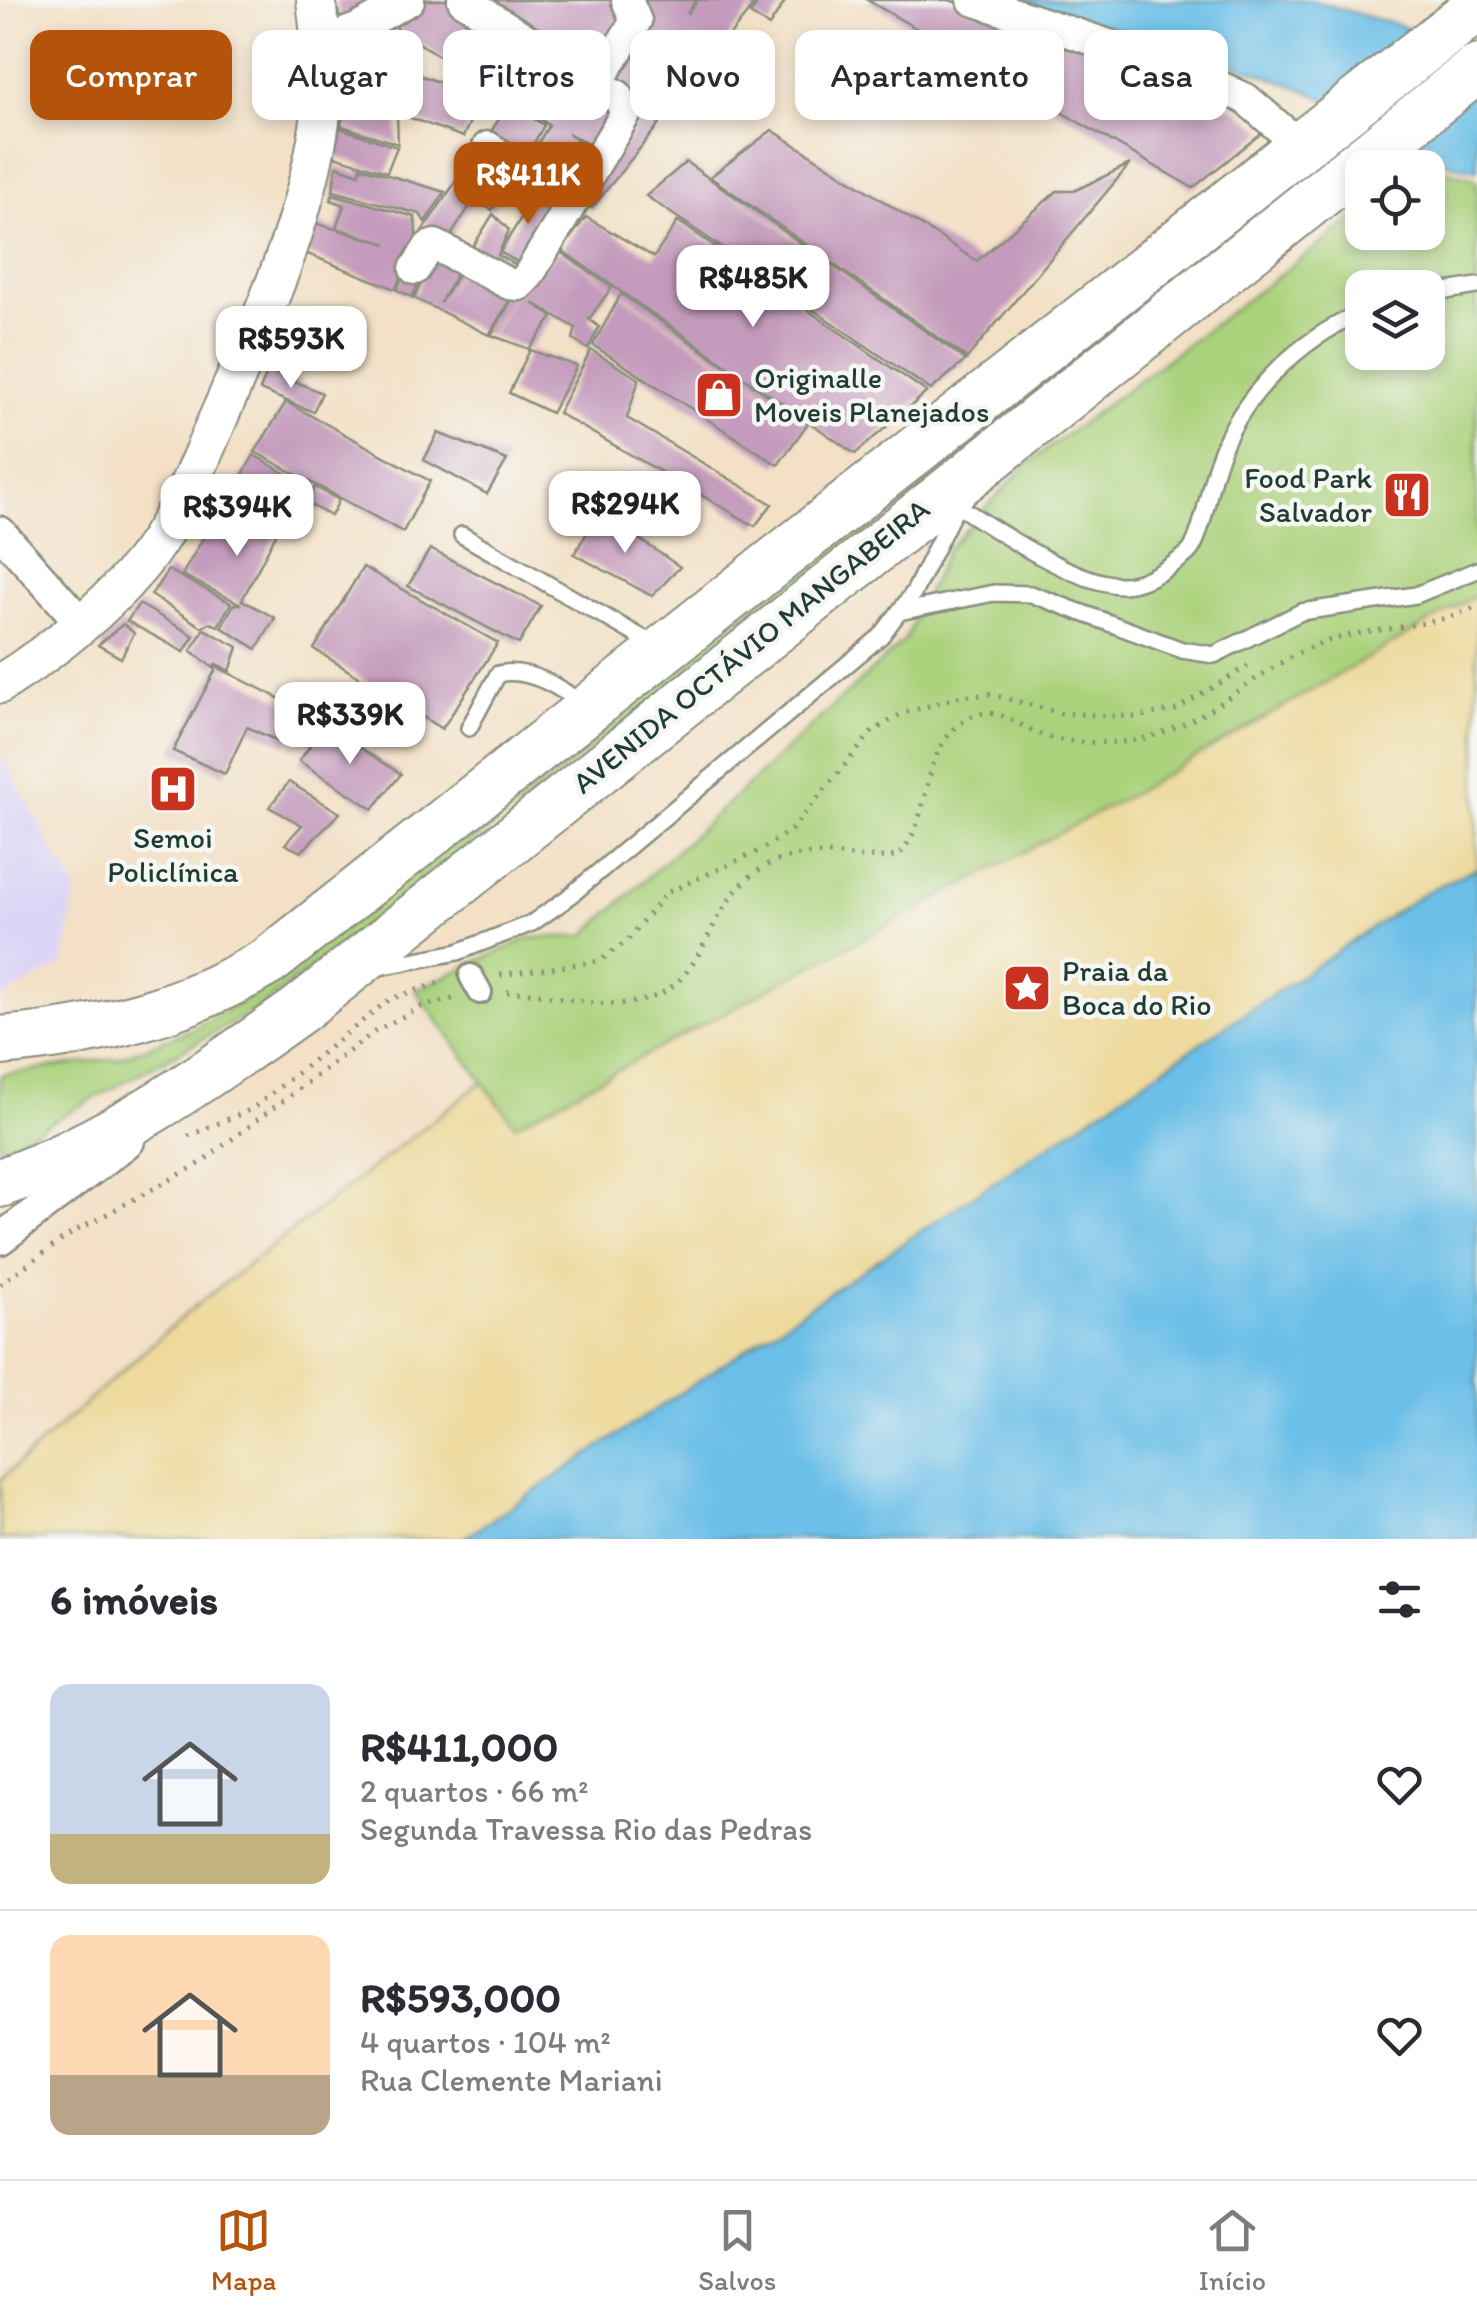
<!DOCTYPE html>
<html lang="pt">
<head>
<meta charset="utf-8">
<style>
  :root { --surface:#fff; --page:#f7f7f7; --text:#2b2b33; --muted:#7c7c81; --line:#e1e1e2; --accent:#b45309 }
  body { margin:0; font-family:Itim,sans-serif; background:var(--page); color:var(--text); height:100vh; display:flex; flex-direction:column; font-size:38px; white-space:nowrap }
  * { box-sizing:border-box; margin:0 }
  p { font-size:32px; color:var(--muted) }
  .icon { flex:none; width:55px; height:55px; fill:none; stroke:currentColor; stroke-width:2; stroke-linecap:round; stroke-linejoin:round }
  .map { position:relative; height:1539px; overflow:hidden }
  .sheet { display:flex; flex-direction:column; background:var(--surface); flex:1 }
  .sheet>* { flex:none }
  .guide { position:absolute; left:30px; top:30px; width:1418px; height:90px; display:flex; gap:20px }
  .tools { position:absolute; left:1345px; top:150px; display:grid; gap:20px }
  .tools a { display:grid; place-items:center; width:100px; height:100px; border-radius:20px; background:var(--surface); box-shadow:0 5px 15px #0003; font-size:50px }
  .price { position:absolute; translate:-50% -85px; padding:0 22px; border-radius:20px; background:#fff; color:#222; font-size:32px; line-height:65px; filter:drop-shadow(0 2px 5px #0008) }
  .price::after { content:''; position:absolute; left:50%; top:60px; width:30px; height:22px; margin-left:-15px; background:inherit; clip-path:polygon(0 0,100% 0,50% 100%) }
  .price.selected { background:var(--accent); color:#fff }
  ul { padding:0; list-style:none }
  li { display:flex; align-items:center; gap:30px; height:250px; padding:0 50px }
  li+li { border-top:2px solid var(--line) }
  li span { display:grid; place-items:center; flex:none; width:280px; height:200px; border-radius:20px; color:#555 }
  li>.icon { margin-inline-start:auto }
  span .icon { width:120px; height:120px; fill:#fffc; stroke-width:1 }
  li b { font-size:42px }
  h2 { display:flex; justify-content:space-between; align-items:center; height:120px; padding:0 50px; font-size:42px }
  .chip { padding:0 35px; border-radius:20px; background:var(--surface); box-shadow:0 5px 15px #0003; font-size:35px; line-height:90px }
  .chip.selected { background:var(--accent); color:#fff }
  .dock { display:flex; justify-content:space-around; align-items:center; height:140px; border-top:2px solid var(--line); background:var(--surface); font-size:28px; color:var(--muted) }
  .dock a { display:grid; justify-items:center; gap:5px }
  .dock .selected { color:var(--accent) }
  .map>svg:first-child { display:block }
</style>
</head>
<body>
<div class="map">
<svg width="1477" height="1539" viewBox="0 0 1477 1539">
  <rect width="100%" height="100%" fill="#f6f6f2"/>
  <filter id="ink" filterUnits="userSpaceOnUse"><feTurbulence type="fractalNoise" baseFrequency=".01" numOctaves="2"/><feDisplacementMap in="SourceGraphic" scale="20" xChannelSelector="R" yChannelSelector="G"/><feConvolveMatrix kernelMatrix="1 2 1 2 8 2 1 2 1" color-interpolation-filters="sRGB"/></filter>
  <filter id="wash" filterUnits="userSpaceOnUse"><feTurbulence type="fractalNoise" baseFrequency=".0048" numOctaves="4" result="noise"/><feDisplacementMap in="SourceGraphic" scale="40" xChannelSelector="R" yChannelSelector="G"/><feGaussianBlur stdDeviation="2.25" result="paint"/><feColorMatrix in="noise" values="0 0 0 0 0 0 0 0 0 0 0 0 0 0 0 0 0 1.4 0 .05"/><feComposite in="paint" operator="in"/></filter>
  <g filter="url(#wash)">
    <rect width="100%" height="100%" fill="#f3e0c6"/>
    <path fill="#dcd6f6" d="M0,754L76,890L63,964L0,999Z"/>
    <g fill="#abd27c" stroke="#658858" stroke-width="2.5" fill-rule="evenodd">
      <path d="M1477,35V56L261,1007L0,1150V1075L119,1058L190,1030L252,996L1097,338Z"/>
      <path d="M1426,165L1477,180V595L1125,798L515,1125L415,990L529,938L584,936L905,640L947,550L1026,465L1362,213V232H1428ZM1362,288H1428V352H1362Z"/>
    </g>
    <path fill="#eeda9e" stroke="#868c69" stroke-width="2.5" d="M1477,595V867L1424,893L463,1539H0V1480L189,1311L482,1082L515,1125L1125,798Z"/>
    <g fill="#6cbfe8" stroke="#467e8e" stroke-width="2.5">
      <path d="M1018,0H1309L1405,27L1477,82V170C1415,161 1361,112 1304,90C1212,53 1113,30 1018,0Z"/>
      <path d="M1477,868V1539H463L1424,893Z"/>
    </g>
    <g id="blocks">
      <g fill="#c49bbc">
        <path d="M336,0H382L340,21Z"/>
        <path d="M416,0H446L514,45L499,73L516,46L534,57L524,75L535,58L553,69L545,75L528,113L397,29V11Z"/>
        <path d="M483,0H612L628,10L594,74Z"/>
        <path d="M640,0H696L687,14L698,0H743L753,6L666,116L610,80Z"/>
        <path d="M746,0H786L769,26L750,14L756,6Z"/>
        <path d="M867,0H949L1109,51L1238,110L1264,131L1193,188Z"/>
        <path d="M379,26L390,40H403L399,80L348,79L341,43Z"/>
        <path d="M556,70L623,110L593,147L568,133L592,149L567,189L526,163L549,125L530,113Z"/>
        <path d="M419,75L481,97L463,137L405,116Z"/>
        <path d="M349,81L396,83L398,144L341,126Z"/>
        <path d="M509,104L544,125L524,161L486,139Z"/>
        <path d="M648,109L664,118L592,208L577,199L621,149Z"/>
        <path d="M340,128L397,147L387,172L334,156Z"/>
        <path d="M772,130L977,261L1057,191H1074L1130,164L967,358L710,177Z"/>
        <path d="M480,146L514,169L492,210L474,199L447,242L433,237L422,231Z"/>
        <path d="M686,162L966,360L931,390L646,196Z"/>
        <path d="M336,166L359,174L361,167L445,192L425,222L420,214L333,191Z"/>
        <path d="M540,187L555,199L521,264L500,252Z"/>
        <path d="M333,194L415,217L417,253L413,252L395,289L305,253L315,223L387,244L336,228L344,205L331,200Z"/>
        <path d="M493,214L509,230L498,255L521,268L514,282L467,256Z"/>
        <path d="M586,217L654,257L678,221L927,392L855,454L561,250Z"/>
        <path d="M559,251L612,287L589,319L599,327L588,349L573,339L576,328L533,303L553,317L529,349L491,335L515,294Z"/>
        <path d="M436,252L462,264L440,303L464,265L516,290L489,335L414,298Z"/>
        <path d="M405,271L422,277L412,297L397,290Z"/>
        <path d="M621,294L808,423L778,465L593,345Z"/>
        <path d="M530,350L577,366L551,413L509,393Z"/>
        <path d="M591,350L639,379L627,418L772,504L755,526L558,413Z"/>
        <path d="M268,370L322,393L313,412L260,390Z"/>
        <path d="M286,402L430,481L403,532L255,452Z"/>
        <path d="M438,433L507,460L487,494L424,460Z"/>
        <path d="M254,455L306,486L291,513L238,483Z"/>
        <path d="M233,485L286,515L242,600L275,618L257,649L221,627L234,604H241L182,575Z"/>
        <path d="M315,487L339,500L331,516L307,503Z"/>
        <path d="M600,512L680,567L652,596L574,554Z"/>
        <path d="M430,549L541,606L519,644L408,586Z"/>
        <path d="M363,567L498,643L442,729L314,649Z"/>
        <path d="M168,570L231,603L218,626L210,623L202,627L151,595Z"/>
        <path d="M139,604L194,636L184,652L127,621Z"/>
        <path d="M123,624L134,633L121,658L98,645Z"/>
        <path d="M204,629L238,647L230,671L216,664L214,668L191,651Z"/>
        <path d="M217,667L302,710L286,745L247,727L225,774L173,751Z"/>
        <path d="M325,725L401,774L373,809L299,761Z"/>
        <path d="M289,782L340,813L301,852L285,844L302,825L269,807Z"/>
      </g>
    </g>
  </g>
  <g filter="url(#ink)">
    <use href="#blocks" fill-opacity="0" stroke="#898e7d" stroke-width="2.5"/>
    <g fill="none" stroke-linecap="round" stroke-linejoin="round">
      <g stroke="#898e7d" stroke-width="20">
        <g id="service">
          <path d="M1428,294L1477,286"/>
          <path d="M957,505C997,531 1072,582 1120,585C1138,586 1161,573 1175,563C1180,559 1189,554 1192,548C1204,527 1209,485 1218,461C1240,396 1300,338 1362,313"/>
          <path d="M462,535L658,647"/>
          <path d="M899,612L994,593L1031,594L1182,650L1214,655L1301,612L1416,595L1477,570"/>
          <path d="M469,728L498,674C528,667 560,687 583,705"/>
          <path d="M374,968L458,952L532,923L565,900L881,636L914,592L956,507"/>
        </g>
      </g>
      <g stroke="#898e7d" stroke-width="28">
        <path id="pedestrian" d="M471,976L480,992"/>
      </g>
      <g stroke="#898e7d" stroke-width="35">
        <g id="minor">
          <path d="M463,0L597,83"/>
          <path d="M973,0L1187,71L1246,99L1302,147"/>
          <path d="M321,42L357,29L409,0"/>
          <path d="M488,147L571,201"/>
          <path d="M415,269L429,247L435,245L509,284L519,285L528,276L626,113L618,96L597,83L636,21L627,0"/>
          <path d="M0,532L83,625"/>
          <path d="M0,1239L129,1141"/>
        </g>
      </g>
      <g stroke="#898e7d" stroke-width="42">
        <path id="tertiary" d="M0,684C52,651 98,615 138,568C175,525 198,465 220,414C261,321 306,222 320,121C325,81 321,40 316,0"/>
      </g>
      <g stroke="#898e7d" stroke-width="52">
        <g id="primary">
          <path d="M0,1041C97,1033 185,1011 269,961L1477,7"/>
          <path d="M0,1183C110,1144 205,1077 299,1010L1477,69"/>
        </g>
      </g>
      <g stroke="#898e7d" stroke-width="5" stroke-dasharray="2.5 8" stroke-linecap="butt">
        <path d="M500,975L600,961L627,941L666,893L761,850L791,830L873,731L901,714L958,697L990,694L1060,713L1134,717L1175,710L1248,666"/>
        <path d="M507,992C553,991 597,1012 644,1000C715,982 703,889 777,861C817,845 856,862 898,856C936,815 916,751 967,719C996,700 1024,732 1052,738C1074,743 1097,743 1120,742C1196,736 1243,678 1309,648C1363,624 1423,633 1477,606"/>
        <path d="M188,1136L252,1109L390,999L444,981"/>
        <path d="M0,1284L72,1233L199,1164L377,1030L421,1007L456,998"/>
      </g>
      <use href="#service" stroke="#fff" stroke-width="15"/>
      <use href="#pedestrian" stroke="#fff" stroke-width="22"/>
      <use href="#minor" stroke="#fff" stroke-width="30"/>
      <use href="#tertiary" stroke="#fff" stroke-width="38"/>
      <use href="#primary" stroke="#fff" stroke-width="48"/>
    </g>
  </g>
  <defs>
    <g id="shop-square" transform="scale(2.5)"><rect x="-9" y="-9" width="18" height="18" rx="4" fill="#c8321e" stroke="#f6f6f2"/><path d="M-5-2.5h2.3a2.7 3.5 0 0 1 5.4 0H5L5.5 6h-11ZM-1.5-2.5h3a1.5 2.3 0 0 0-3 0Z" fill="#fff"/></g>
    <g id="restaurant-square" transform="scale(2.5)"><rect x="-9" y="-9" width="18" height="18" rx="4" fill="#c8321e" stroke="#f6f6f2"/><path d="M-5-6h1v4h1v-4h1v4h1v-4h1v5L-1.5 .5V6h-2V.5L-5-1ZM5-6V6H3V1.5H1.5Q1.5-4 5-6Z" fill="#fff"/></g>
    <g id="hospital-square" transform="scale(2.5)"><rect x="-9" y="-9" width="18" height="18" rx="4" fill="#c8321e" stroke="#f6f6f2"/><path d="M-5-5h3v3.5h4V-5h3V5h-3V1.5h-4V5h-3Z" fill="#fff"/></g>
    <g id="sight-square" transform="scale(2.5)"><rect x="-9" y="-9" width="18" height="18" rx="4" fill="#c8321e" stroke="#f6f6f2"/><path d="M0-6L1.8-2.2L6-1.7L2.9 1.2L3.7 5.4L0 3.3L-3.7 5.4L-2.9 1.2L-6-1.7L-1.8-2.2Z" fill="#fff"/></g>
  </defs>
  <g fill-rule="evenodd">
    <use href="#shop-square" x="719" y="395"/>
    <use href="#restaurant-square" x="1407" y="495"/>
    <use href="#hospital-square" x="173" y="789"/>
    <use href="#sight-square" x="1027" y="988"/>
  </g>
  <g text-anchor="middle" stroke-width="9" stroke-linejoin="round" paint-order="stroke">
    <g font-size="30" fill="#1f3d34" stroke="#f6f6f2" text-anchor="start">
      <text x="754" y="388">Originalle<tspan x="754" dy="34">Moveis Planejados</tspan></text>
      <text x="1372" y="488" text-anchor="end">Food Park<tspan x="1372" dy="34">Salvador</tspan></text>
      <text x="173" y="848" text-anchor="middle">Semoi<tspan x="173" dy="34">Policlínica</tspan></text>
      <text x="1062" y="981">Praia da<tspan x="1062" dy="34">Boca do Rio</tspan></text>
    </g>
    <g font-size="30" fill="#1f3d34" stroke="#f6f6f2">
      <text transform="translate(751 646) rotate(-39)" y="10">AVENIDA OCTÁVIO MANGABEIRA</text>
    </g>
  </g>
</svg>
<div class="tools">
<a><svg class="icon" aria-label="locate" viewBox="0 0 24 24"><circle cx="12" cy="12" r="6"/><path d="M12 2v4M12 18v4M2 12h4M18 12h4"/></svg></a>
<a><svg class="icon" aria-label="layers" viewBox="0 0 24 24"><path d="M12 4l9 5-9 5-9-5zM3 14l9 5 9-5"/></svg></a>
</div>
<b class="price selected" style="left:528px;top:227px">R$411K</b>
<b class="price" style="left:753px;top:330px">R$485K</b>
<b class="price" style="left:291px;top:391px">R$593K</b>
<b class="price" style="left:625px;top:556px">R$294K</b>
<b class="price" style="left:237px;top:559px">R$394K</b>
<b class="price" style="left:350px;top:767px">R$339K</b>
<div class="guide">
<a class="chip selected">Comprar</a>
<a class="chip">Alugar</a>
<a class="chip">Filtros</a>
<a class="chip">Novo</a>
<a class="chip">Apartamento</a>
<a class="chip">Casa</a>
</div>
</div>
<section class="sheet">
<h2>6 imóveis<svg class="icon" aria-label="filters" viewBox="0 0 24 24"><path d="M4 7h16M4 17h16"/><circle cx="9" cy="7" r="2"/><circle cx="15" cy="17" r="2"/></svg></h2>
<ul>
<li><span style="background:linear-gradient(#c9d6e8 75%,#c2b280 0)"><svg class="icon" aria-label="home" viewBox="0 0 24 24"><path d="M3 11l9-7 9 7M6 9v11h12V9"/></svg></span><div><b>R$411,000</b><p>2 quartos · 66 m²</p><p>Segunda Travessa Rio das Pedras</p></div><svg class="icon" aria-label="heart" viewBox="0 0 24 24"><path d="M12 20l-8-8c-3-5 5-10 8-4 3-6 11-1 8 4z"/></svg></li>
<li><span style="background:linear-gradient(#ffd9b3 70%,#b9a48a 0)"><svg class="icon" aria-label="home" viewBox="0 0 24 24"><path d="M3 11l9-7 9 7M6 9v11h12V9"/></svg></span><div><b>R$593,000</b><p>4 quartos · 104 m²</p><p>Rua Clemente Mariani</p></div><svg class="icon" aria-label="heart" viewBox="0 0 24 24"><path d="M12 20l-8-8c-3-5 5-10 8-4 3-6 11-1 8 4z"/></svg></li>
</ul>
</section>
<nav class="dock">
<a class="selected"><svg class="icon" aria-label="map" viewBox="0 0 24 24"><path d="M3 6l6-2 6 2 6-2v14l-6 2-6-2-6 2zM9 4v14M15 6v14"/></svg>Mapa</a>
<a><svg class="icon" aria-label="saved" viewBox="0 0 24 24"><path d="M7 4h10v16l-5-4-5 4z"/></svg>Salvos</a>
<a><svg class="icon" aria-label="home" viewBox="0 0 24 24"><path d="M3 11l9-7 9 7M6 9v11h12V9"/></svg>Início</a>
</nav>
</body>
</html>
